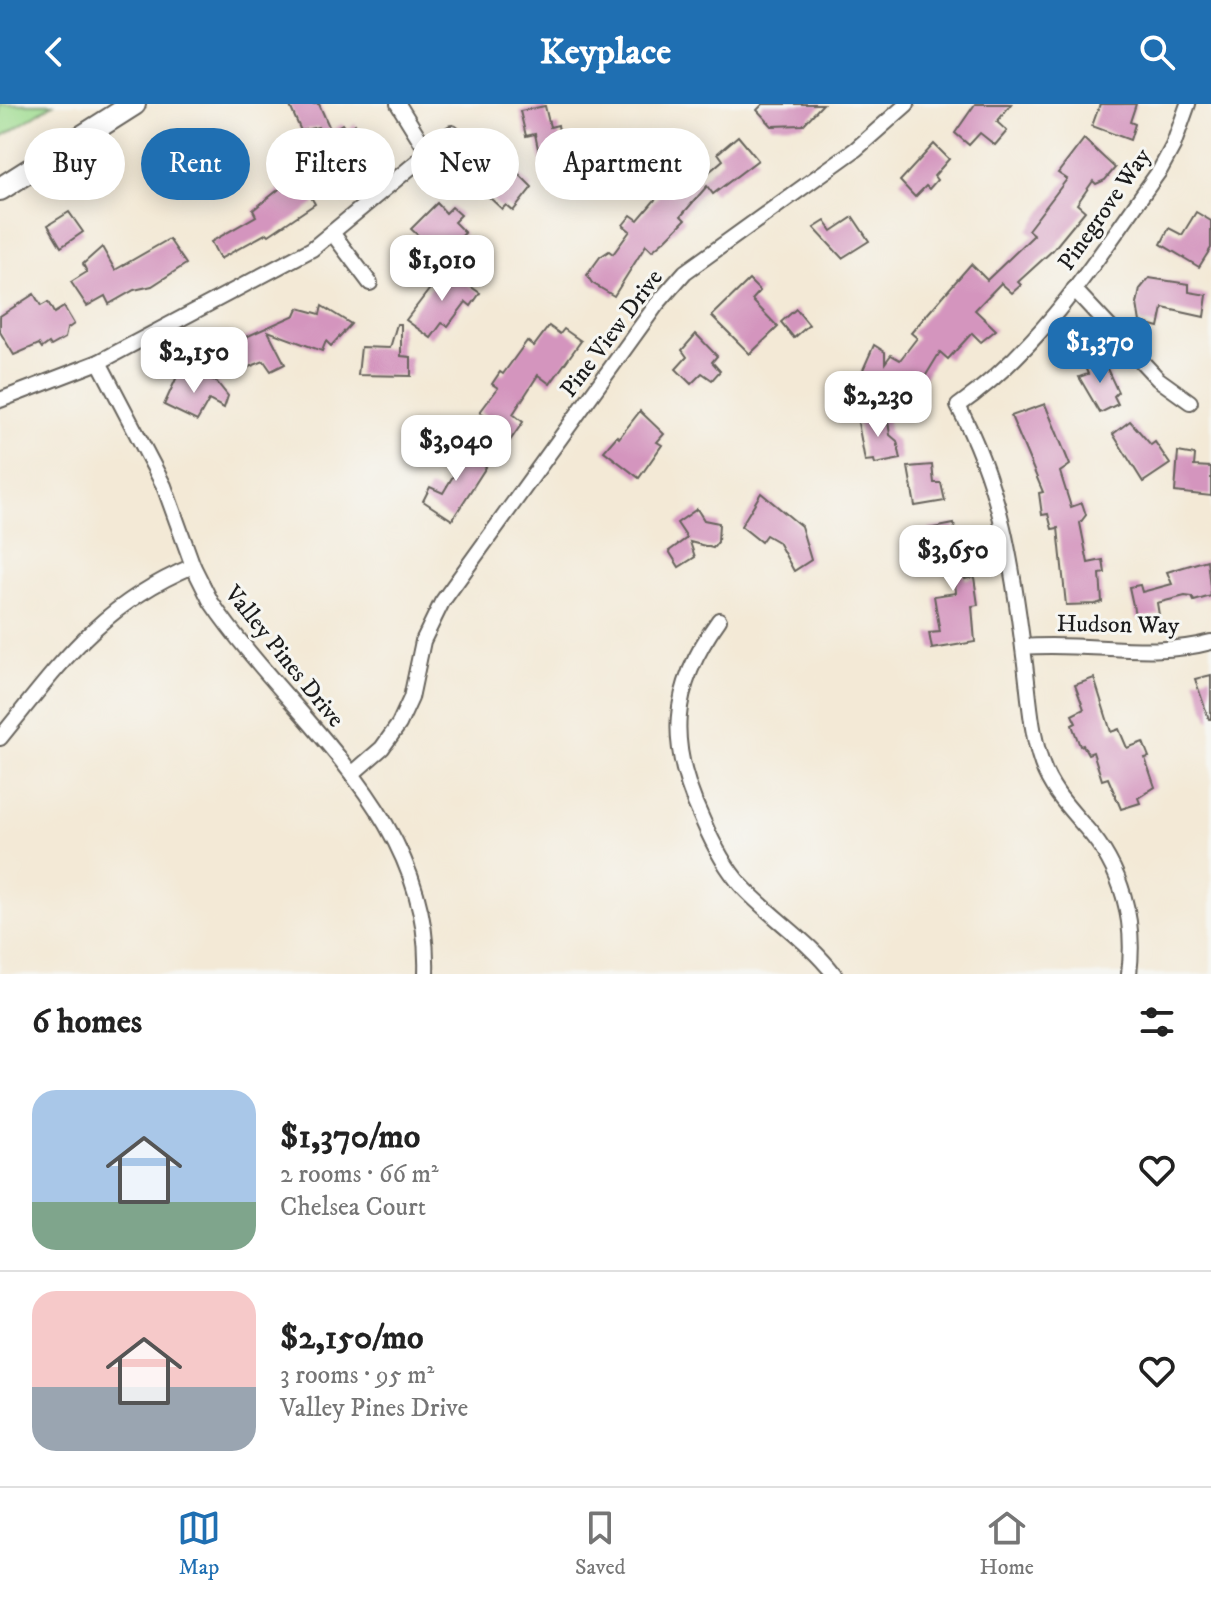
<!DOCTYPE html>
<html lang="en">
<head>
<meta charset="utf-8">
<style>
  :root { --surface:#fff; --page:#f2f2f2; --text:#222; --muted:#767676; --line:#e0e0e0; --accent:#1f6fb2 }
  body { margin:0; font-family:"IM FELL DW Pica",serif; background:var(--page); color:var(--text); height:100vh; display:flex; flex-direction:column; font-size:30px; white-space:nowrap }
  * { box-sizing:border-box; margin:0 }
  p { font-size:26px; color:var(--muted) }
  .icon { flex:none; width:44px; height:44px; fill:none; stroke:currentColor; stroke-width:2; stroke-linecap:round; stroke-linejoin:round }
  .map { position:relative; height:870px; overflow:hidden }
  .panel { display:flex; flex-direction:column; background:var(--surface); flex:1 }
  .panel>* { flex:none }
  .top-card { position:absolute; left:24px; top:24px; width:800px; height:72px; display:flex; gap:16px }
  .price { position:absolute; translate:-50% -68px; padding:0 18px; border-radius:16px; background:#fff; color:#222; font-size:26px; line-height:52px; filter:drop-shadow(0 2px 4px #0008) }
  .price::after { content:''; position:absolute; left:50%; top:48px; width:24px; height:18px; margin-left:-12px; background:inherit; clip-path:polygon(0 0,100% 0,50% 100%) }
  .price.current { background:var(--accent); color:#fff }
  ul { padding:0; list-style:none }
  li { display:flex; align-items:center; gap:24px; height:200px; padding:0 32px }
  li+li { border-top:2px solid var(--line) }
  li span { display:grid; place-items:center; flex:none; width:224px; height:160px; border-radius:24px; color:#555 }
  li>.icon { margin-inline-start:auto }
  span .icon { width:96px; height:96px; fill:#fffc; stroke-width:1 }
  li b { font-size:34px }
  h2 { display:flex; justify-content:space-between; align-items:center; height:96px; padding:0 32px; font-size:34px }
  .pill { padding:0 28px; border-radius:36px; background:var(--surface); box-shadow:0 4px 20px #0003; font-size:28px; line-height:72px }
  .pill.current { background:var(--accent); color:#fff }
  header { display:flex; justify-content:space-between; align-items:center; height:104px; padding:0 32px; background:var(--accent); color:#fff; font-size:36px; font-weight:700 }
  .dock { display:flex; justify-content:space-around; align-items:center; height:112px; border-top:2px solid var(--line); background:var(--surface); font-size:22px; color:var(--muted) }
  .dock a { display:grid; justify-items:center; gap:4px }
  .dock .current { color:var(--accent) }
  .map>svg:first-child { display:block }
</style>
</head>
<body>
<header><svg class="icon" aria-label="back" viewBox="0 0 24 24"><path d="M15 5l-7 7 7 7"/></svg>Keyplace<svg class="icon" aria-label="search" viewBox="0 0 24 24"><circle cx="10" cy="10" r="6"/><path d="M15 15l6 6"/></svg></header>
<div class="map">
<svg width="1211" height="870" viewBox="0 0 1211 870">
  <rect width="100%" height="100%" fill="#f6f6f2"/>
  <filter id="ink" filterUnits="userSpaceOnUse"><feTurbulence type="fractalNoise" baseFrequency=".0125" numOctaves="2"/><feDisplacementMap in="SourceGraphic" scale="16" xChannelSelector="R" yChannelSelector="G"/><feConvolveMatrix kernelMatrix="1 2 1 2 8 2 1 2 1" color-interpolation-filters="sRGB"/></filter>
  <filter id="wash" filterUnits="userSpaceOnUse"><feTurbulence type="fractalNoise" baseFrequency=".006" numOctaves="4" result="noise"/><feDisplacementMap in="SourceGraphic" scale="32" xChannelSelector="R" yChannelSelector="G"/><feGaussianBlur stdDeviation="1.8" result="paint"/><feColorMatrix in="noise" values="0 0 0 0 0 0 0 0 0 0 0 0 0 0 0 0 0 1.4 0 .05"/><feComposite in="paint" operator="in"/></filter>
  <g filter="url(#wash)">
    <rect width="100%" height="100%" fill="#f3e9d6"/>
    <path fill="#9fdc90" stroke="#5e7c56" stroke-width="2" d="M0,0H53L0,34Z"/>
    <g id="blocks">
      <g fill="#d495be">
        <path d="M289,0H319L331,27L342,20L347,27L355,20L358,26L361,24L372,42L364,46L365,56L332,73L321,57L331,46L318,23L301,27Z"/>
        <path d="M763,0H823L803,21L772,22L757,6Z"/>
        <path d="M975,0H1011L997,18L1007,27L995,41L980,29L969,41L955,29Z"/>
        <path d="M1100,0H1136L1130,18L1135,20L1130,36L1092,22Z"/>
        <path d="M545,2L550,23L558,21L562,46L554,47L557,62L542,64L535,30L526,32L520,7Z"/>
        <path d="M738,32L758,56L713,90L707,82L681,112L685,116L666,135L652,147L646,141L614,192L592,179L587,171L600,153L609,147L613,150L630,127L623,121L631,111L638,116L659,91L689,85L723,56L718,49Z"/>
        <path d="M1084,35L1115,64L1105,76L1096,80L1093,77L1077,100L1085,107L1053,146L1018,178L1021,181L1012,189L1001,179L975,206L996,226L981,238L972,229L948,255L940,248L920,281L909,275L897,298L858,277L874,241L885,248V259L891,251L900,256L917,234L911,229L971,160L987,176L1034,131L1028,126L1067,75L1058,69Z"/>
        <path d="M934,40L949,55L934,72L937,76L929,85L926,82L915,93L900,77Z"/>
        <path d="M502,53L532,83L513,107L506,101L502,105L476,81Z"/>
        <path d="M292,60L315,100L269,131L267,129L220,155L211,138L256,112L253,106L283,82L276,70Z"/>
        <path d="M437,99L446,109L452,103L461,111L454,118L465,129L447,146L439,136L431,143L411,125Z"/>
        <path d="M69,108L83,128L61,143L48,121Z"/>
        <path d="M1196,108L1211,117V144L1199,163L1161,140L1169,124L1182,131Z"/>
        <path d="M853,113L869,137L842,154L814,124L825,117L832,127Z"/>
        <path d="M169,135L186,160L152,182L134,186L109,200L105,192L87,202L71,178L87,168L83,160L102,143L115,166Z"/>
        <path d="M445,165L480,189L471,202L466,198L448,222L442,219L431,234L406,216Z"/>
        <path d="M1149,174L1189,180V188L1207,191L1204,213L1163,204L1159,223L1140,218L1137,200L1140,185Z"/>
        <path d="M749,176L760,187L752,196L778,223L750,250L712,212Z"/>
        <path d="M34,190L41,202L48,198L54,209L64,203L74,220L67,225L65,234L51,242L49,239L42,244L39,240L14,251L0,228V212Z"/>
        <path d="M322,202L351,220L331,242L326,237L322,247L268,227L285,260L271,267L264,257L231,270L217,246L295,211L298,204L320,210Z"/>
        <path d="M796,205L809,221L794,234L781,218Z"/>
        <path d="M397,220H401V252L411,253V272L358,271L361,243L390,244Z"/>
        <path d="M549,222L560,230L564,225L581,237L550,280L538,271L513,310L523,318L509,338L492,326L496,320L480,308L498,284L492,280L500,268L503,270L527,237L534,242Z"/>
        <path d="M696,230L717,252L712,258L720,267L712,276L702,269L691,280L676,265L687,253L682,246Z"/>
        <path d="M1101,252L1118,288L1114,292L1118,300L1100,309L1079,273L1088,270L1084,261Z"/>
        <path d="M180,266L216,277L228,292L224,304L209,296L197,317L164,301Z"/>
        <path d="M1045,300L1070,361L1060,368L1071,403L1082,399L1086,411L1080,419L1088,459L1103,456L1105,469L1100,470L1102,498L1095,500L1066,501L1058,424L1052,425L1048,410L1042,411L1039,389L1043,388L1011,312Z"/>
        <path d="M640,307L664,330L657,338L662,341L639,374L604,347L617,332L619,334Z"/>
        <path d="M887,310L890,331L897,337L901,355L875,360L874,356L865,357L857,313Z"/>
        <path d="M1130,317L1151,341L1155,338L1170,360L1143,378L1113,330Z"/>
        <path d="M450,340L486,363L452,416L423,397L430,383L443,389L456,367L441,358Z"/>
        <path d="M1178,348L1195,351L1194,362L1211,363V392L1175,388Z"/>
        <path d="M932,361L934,379H941L945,397L915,402L908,363Z"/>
        <path d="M761,389L801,422L811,456L794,467L778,438L766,431L761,438L741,422Z"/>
        <path d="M697,405L704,416L719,419L718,438L713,444L690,438L695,453L679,463L669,447L687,434L677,419Z"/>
        <path d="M954,420L965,475L974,473L978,501L972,502L975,538L932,545L929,529L940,528L934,492L956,489L953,459L935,462L928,425Z"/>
        <path d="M1207,456L1211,492L1194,497L1192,493L1185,492L1157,499L1159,511L1136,515L1129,483L1140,481L1142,488L1172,480L1167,468Z"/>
        <path d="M1211,571V615H1209L1195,575Z"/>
        <path d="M1094,574L1111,628L1119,625L1127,644L1143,638L1149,653L1145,654L1155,683L1138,694L1140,699L1121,705L1108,674L1102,676L1093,648L1088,650L1083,641L1080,642L1072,621L1076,619L1072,611L1084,605L1075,581Z"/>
      </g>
    </g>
  </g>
  <g filter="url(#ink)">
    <use href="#blocks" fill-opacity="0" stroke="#67645d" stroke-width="2"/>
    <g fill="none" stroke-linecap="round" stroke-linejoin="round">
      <g stroke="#67645d" stroke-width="18">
        <g id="minor">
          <path d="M398,0L427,47"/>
          <path d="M333,130L370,179"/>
          <path d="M1074,185L1158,275L1190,298"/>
          <path d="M99,258L164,382L193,462L211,498C292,617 432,711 426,870"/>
          <path d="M0,296L99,258L312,145L452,29"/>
          <path d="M719,516C669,585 667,641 703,717C713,740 724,762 741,781C770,813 807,835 834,870"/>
          <path d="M1023,543C1087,537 1148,555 1211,538"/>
          <path d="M0,634C61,559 100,501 193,462"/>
          <path d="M352,670L382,644L399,620L411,594L423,537L442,498L657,200L685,168L856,45L907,0"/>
          <path d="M1129,870C1136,817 1122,764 1086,724C1069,704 1051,686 1042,660C1030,626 1029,587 1024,552C1013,463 1001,382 958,302C1045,241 1099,151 1160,66L1173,42L1188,0"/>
        </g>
      </g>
      <g stroke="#67645d" stroke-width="26">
        <path id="primary" d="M0,85L134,0"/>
      </g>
      <use href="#minor" stroke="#fff" stroke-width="14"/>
      <use href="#primary" stroke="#fff" stroke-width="22"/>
    </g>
  </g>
  <g text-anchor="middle" stroke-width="6" stroke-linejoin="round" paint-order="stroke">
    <g font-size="24" fill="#1c1c1c" stroke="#f6f6f2">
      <text transform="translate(1104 105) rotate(-55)" y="8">Pinegrove Way</text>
      <text transform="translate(611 229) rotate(-53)" y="8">Pine View Drive</text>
      <text transform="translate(1118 520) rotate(1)" y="8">Hudson Way</text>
      <text transform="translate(285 552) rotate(51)" y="8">Valley Pines Drive</text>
    </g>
  </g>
</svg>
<b class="price" style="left:442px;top:199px">$1,010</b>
<b class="price current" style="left:1100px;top:281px">$1,370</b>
<b class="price" style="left:194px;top:291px">$2,150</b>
<b class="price" style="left:878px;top:335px">$2,230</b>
<b class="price" style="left:456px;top:379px">$3,040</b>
<b class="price" style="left:953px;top:489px">$3,650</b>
<div class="top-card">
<a class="pill">Buy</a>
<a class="pill current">Rent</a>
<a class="pill">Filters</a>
<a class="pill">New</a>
<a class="pill">Apartment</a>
</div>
</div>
<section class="panel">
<h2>6 homes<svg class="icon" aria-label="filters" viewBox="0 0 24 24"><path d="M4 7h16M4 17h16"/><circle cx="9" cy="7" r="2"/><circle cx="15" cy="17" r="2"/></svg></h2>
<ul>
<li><span style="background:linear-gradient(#a9c7e8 70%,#7fa58c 0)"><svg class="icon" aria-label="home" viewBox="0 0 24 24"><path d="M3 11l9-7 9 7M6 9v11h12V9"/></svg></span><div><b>$1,370/mo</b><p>2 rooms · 66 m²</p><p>Chelsea Court</p></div><svg class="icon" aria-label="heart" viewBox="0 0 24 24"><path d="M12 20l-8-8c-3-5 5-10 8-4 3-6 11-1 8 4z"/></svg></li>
<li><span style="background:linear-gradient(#f6c9c9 60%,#9aa5b1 0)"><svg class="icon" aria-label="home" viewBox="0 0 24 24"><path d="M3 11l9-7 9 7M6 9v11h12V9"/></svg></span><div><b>$2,150/mo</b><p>3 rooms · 95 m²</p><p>Valley Pines Drive</p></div><svg class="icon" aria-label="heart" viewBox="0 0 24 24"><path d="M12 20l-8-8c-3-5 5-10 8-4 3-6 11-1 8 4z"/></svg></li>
</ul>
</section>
<nav class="dock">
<a class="current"><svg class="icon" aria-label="map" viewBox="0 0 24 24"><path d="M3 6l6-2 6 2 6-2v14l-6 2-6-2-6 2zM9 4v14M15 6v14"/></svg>Map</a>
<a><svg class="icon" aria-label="saved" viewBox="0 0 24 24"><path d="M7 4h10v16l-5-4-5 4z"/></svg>Saved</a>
<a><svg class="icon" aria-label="home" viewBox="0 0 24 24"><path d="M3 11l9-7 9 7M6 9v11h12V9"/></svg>Home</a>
</nav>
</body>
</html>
